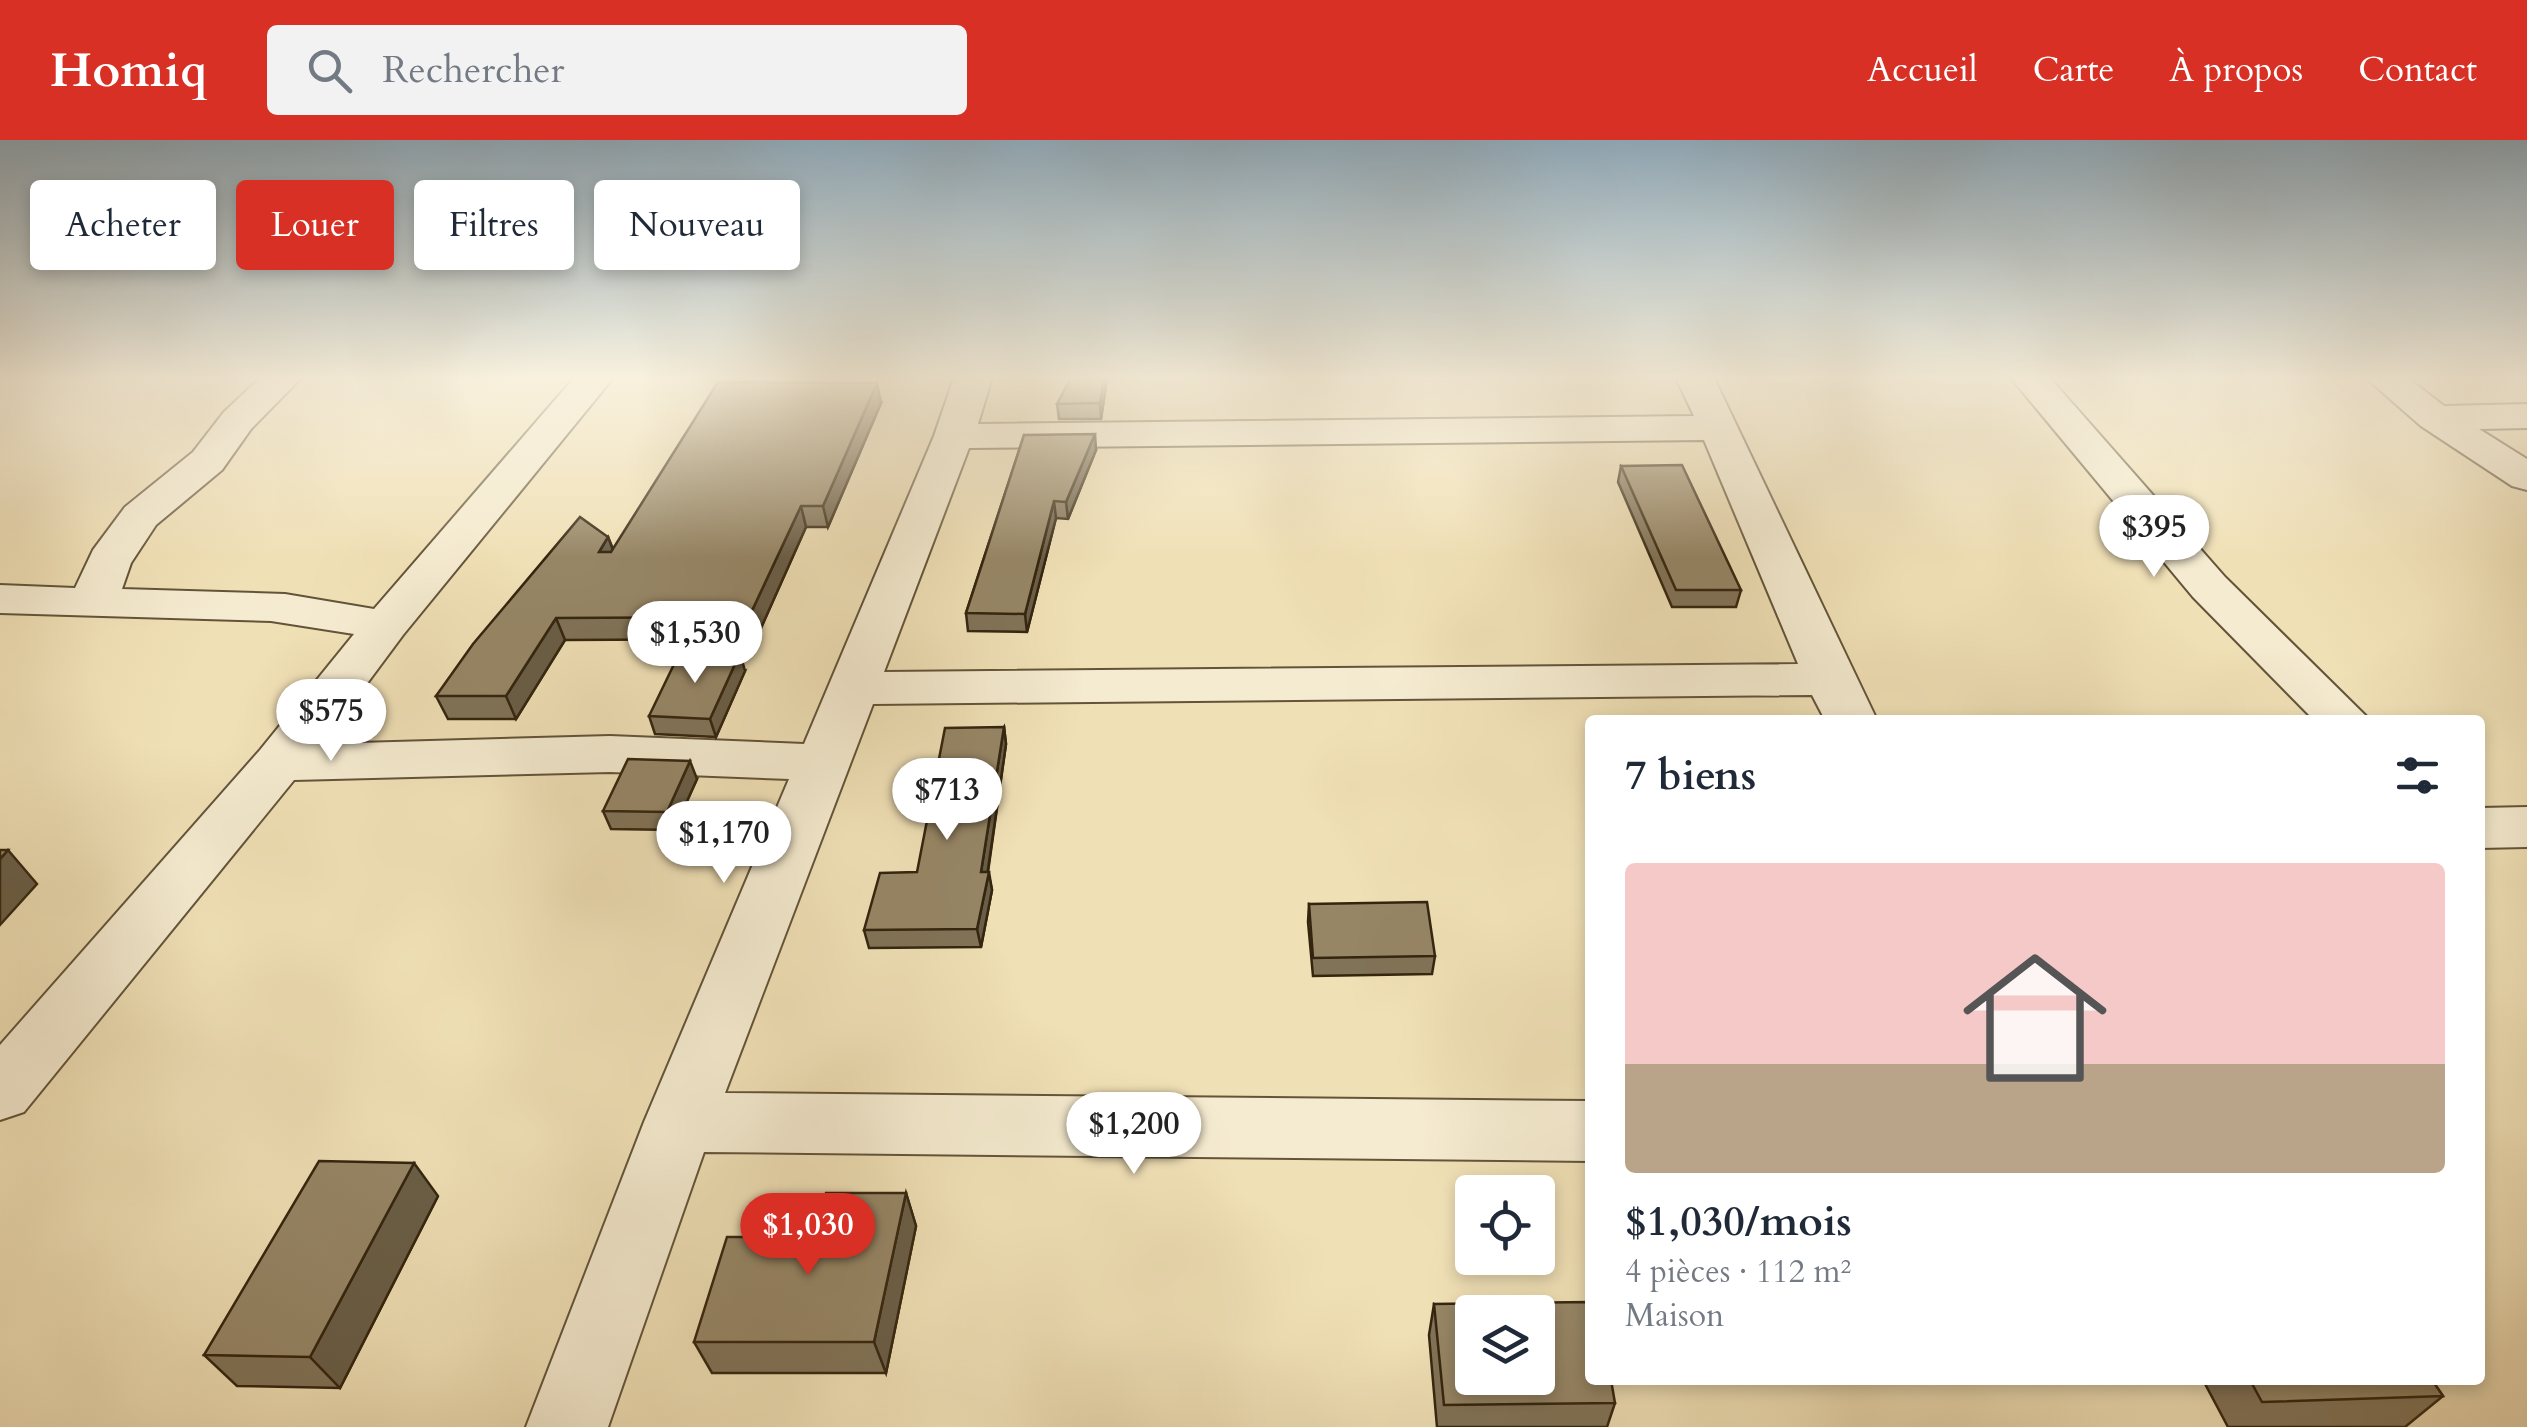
<!DOCTYPE html>
<html lang="fr">
<head>
<meta charset="utf-8">
<style>
  :root { --surface:#fff; --page:#f2f2f3; --text:#1f2937; --muted:#747a83; --accent:#d93025 }
  body { margin:0; font-family:Cardo,serif; background:var(--page); color:var(--text); height:100vh; display:flex; flex-direction:column; font-size:38px; white-space:nowrap }
  * { box-sizing:border-box; margin:0 }
  p { font-size:32px; color:var(--muted) }
  .icon { flex:none; width:55px; height:55px; fill:none; stroke:currentColor; stroke-width:2; stroke-linecap:round; stroke-linejoin:round }
  .map { position:relative; flex:1; overflow:hidden }
  .side { position:absolute; left:1585px; top:575px; width:900px; height:670px; display:flex; flex-direction:column; background:var(--surface); border-radius:10px; box-shadow:0 5px 15px #0003 }
  .side>* { flex:none }
  .guide { position:absolute; left:30px; top:40px; width:950px; height:90px; display:flex; gap:20px }
  .fabs { position:absolute; left:1455px; top:1035px; display:grid; gap:20px }
  .fabs a { display:grid; place-items:center; width:100px; height:100px; border-radius:10px; background:var(--surface); box-shadow:0 5px 15px #0003; font-size:50px }
  .price { position:absolute; translate:-50% -85px; padding:0 22px; border-radius:35px; background:#fff; color:#222; font-size:32px; line-height:65px; filter:drop-shadow(0 2px 5px #0008) }
  .price::after { content:''; position:absolute; left:50%; top:60px; width:30px; height:22px; margin-left:-15px; background:inherit; clip-path:polygon(0 0,100% 0,50% 100%) }
  .price.active { background:var(--accent); color:#fff }
  ul { padding:0; list-style:none }
  li { display:grid; align-content:center; gap:20px; height:530px; padding:0 40px }
  li span { display:grid; place-items:center; height:310px; border-radius:10px; color:#555 }
  li>.icon { margin-inline-start:auto }
  span .icon { width:180px; height:180px; fill:#fffc; stroke-width:1 }
  li b { font-size:42px }
  h2 { display:flex; justify-content:space-between; align-items:center; height:120px; padding:0 40px; font-size:42px }
  .pill { padding:0 35px; border-radius:10px; background:var(--surface); box-shadow:0 5px 15px #0003; font-size:35px; line-height:90px }
  .pill.active { background:var(--accent); color:#fff }
  header { display:flex; align-items:center; gap:60px; box-sizing:border-box; height:140px; padding:0 50px; background:var(--accent); color:#fff }
  header strong { font-size:48px }
  nav { display:flex; gap:55px; margin-inline-start:auto; font-size:35px }
  .search { width:700px; height:90px; background:var(--page); display:flex; align-items:center; gap:25px; box-sizing:border-box; padding:0 35px; border-radius:10px; color:var(--muted); font-size:38px }
  .map>svg:first-child { display:block }
</style>
</head>
<body>
<header>
<strong>Homiq</strong>
<div class="search"><svg class="icon" aria-label="search" viewBox="0 0 24 24"><circle cx="10" cy="10" r="6"/><path d="M15 15l6 6"/></svg>Rechercher</div>
<nav><a>Accueil</a><a>Carte</a><a>À propos</a><a>Contact</a></nav>
</header>
<div class="map">
<svg width="2527" height="1287" viewBox="0 0 2527 1287">
  <rect width="100%" height="100%" fill="#f0e0b6"/>
  <filter id="stains"><feTurbulence type="fractalNoise" baseFrequency=".002" numOctaves="4"/><feColorMatrix values="0 0 0 0 .2 0 0 0 0 .09 0 0 0 0 .02 0 0 0 .5 -.17"/></filter>
  <radialGradient id="worn" r=".72"><stop offset=".6" stop-color="#630" stop-opacity="0"/><stop offset="1" stop-color="#630" stop-opacity=".3"/></radialGradient>
  <g fill="none" stroke-linecap="round" stroke-linejoin="round">
    <g stroke="#635439" stroke-width="4">
      <g id="minor">
        <path d="M260,238H301L251,289L222,330L156,385L131,423L122,449L285,454L374,469L574,238H613L403,495L322,604L610,596L804,604L934,296L954,238H992L978,284L1694,276L1676,238H1714L1877,580H1825L1812,555L873,564L725,953L1590,961V1021L704,1012L608,1287H526L644,982L789,639L610,632L294,640L24,972L0,980V905L260,610L354,494L271,481L0,473V445L75,448L93,410L125,367L193,312L224,272ZM1704,300L1798,524L884,532L969,308Z"/>
        <path d="M2011,238H2050L2225,437L2370,580H2314L2193,457Z"/>
        <path d="M2366,238H2408L2444,266L2527,264V288L2479,289L2527,319V350L2512,346L2421,286Z"/>
        <path d="M2527,667V707L2480,708V668Z"/>
      </g>
    </g>
    <use href="#minor" fill="#f5ebd0" fill-rule="evenodd"/>
  </g>
  <g fill="#817358" stroke="#34250f" stroke-width="2.5">
    <path d="M1107,238L1101,279H1059L1057,264Z"/>
    <path d="M881,263L828,387H806L756,499L565,500L516,579H448L436,556L608,397L613,409Z"/>
    <path d="M1024,295L1096,310L1068,379L1056,378L1027,492L968,491L966,473Z"/>
    <path d="M1621,326L1741,450L1736,467H1672L1618,342Z"/>
    <path d="M745,531L716,597L655,594L649,576Z"/>
    <path d="M1004,587L1006,604L988,732L992,750L981,807L869,808L864,790L917,732Z"/>
    <path d="M697,639L674,690L611,689L603,671Z"/>
    <path d="M1309,764L1435,816L1432,834L1313,836L1308,782Z"/>
    <path d="M906,1053L916,1086L886,1233H712L694,1202L814,1097Z"/>
    <path d="M438,1056L340,1248L237,1246L204,1215Z"/>
    <path d="M1434,1164L1615,1263L1607,1287H1437L1429,1195Z"/>
    <path d="M2203,1240H2432L2443,1256L2405,1287H2228Z"/>
  </g>
  <g fill="#695e47" stroke="#34250f" stroke-width="2.5">
    <path d="M1104,238H1107L1101,279L1100,263Z"/>
    <path d="M877,243L881,263L828,387L823,366Z"/>
    <path d="M1095,294L1096,310L1068,379L1066,362Z"/>
    <path d="M1054,361L1056,378L1027,492L1025,474Z"/>
    <path d="M801,366L806,387L756,499L749,477Z"/>
    <path d="M608,397L616,418L599,412Z"/>
    <path d="M556,478L565,500L516,579L506,556Z"/>
    <path d="M740,513L745,531L716,597L710,579Z"/>
    <path d="M1004,587L1006,604L985,750L981,732Z"/>
    <path d="M690,621L697,639L674,690L667,672Z"/>
    <path d="M8,710L37,744L0,785V719Z"/>
    <path d="M989,732L992,750L981,807L977,789Z"/>
    <path d="M414,1023L438,1056L340,1248L310,1217Z"/>
    <path d="M906,1053L916,1086L886,1233L874,1202Z"/>
  </g>
  <g fill="#968666" stroke="#34250f" stroke-width="2.5" fill-rule="evenodd">
    <path d="M1071,238H1104L1100,263L1057,264Z"/>
    <path d="M718,242L877,243L823,366H801L749,477L556,478L506,556H436L473,504L580,377L608,397L599,412H611Z"/>
    <path d="M1095,294L1066,362L1054,361L1025,474L966,473L1024,295Z"/>
    <path d="M1682,325L1741,450H1676L1621,326Z"/>
    <path d="M740,513L710,579L649,576L679,514Z"/>
    <path d="M1004,587L981,732H989L977,789L864,790L880,733L917,732L945,588Z"/>
    <path d="M628,619L690,621L667,672L603,671Z"/>
    <path d="M0,710H8L0,719Z"/>
    <path d="M1427,762L1435,816L1313,818L1309,764Z"/>
    <path d="M319,1021L414,1023L310,1217L204,1215Z"/>
    <path d="M826,1053H906L874,1202H694L727,1097H814Z"/>
    <path d="M1590,1162V1240H1611L1615,1263L1444,1265L1434,1164ZM1472,1172H1538V1238H1472Z"/>
    <path d="M2250,1240H2432L2443,1256L2262,1262Z"/>
  </g>
  <linearGradient id="sky" x2="0" y2="1"><stop stop-color="#91acbd"/><stop offset="0.57" stop-color="#f8f1de"/><stop offset="1" stop-color="#f8f1de" stop-opacity="0"/></linearGradient>
  <rect width="2527" height="418" fill="url(#sky)"/>
  <rect width="100%" height="100%" filter="url(#stains)"/>
  <rect width="100%" height="100%" fill="url(#worn)"/>
</svg>
<div class="fabs">
<a><svg class="icon" aria-label="locate" viewBox="0 0 24 24"><circle cx="12" cy="12" r="6"/><path d="M12 2v4M12 18v4M2 12h4M18 12h4"/></svg></a>
<a><svg class="icon" aria-label="layers" viewBox="0 0 24 24"><path d="M12 4l9 5-9 5-9-5zM3 14l9 5 9-5"/></svg></a>
</div>
<b class="price" style="left:2154px;top:440px">$395</b>
<b class="price" style="left:695px;top:546px">$1,530</b>
<b class="price" style="left:331px;top:624px">$575</b>
<b class="price" style="left:947px;top:703px">$713</b>
<b class="price" style="left:724px;top:746px">$1,170</b>
<b class="price" style="left:1134px;top:1037px">$1,200</b>
<b class="price active" style="left:808px;top:1138px">$1,030</b>
<div class="guide">
<a class="pill">Acheter</a>
<a class="pill active">Louer</a>
<a class="pill">Filtres</a>
<a class="pill">Nouveau</a>
</div>
<section class="side">
<h2>7 biens<svg class="icon" aria-label="filters" viewBox="0 0 24 24"><path d="M4 7h16M4 17h16"/><circle cx="9" cy="7" r="2"/><circle cx="15" cy="17" r="2"/></svg></h2>
<ul>
<li><span style="background:linear-gradient(#f6c9c9 65%,#b9a48a 0)"><svg class="icon" aria-label="home" viewBox="0 0 24 24"><path d="M3 11l9-7 9 7M6 9v11h12V9"/></svg></span><div><b>$1,030/mois</b><p>4 pièces · 112 m²</p><p>Maison</p></div></li>
</ul>
</section>
</div>
</body>
</html>
